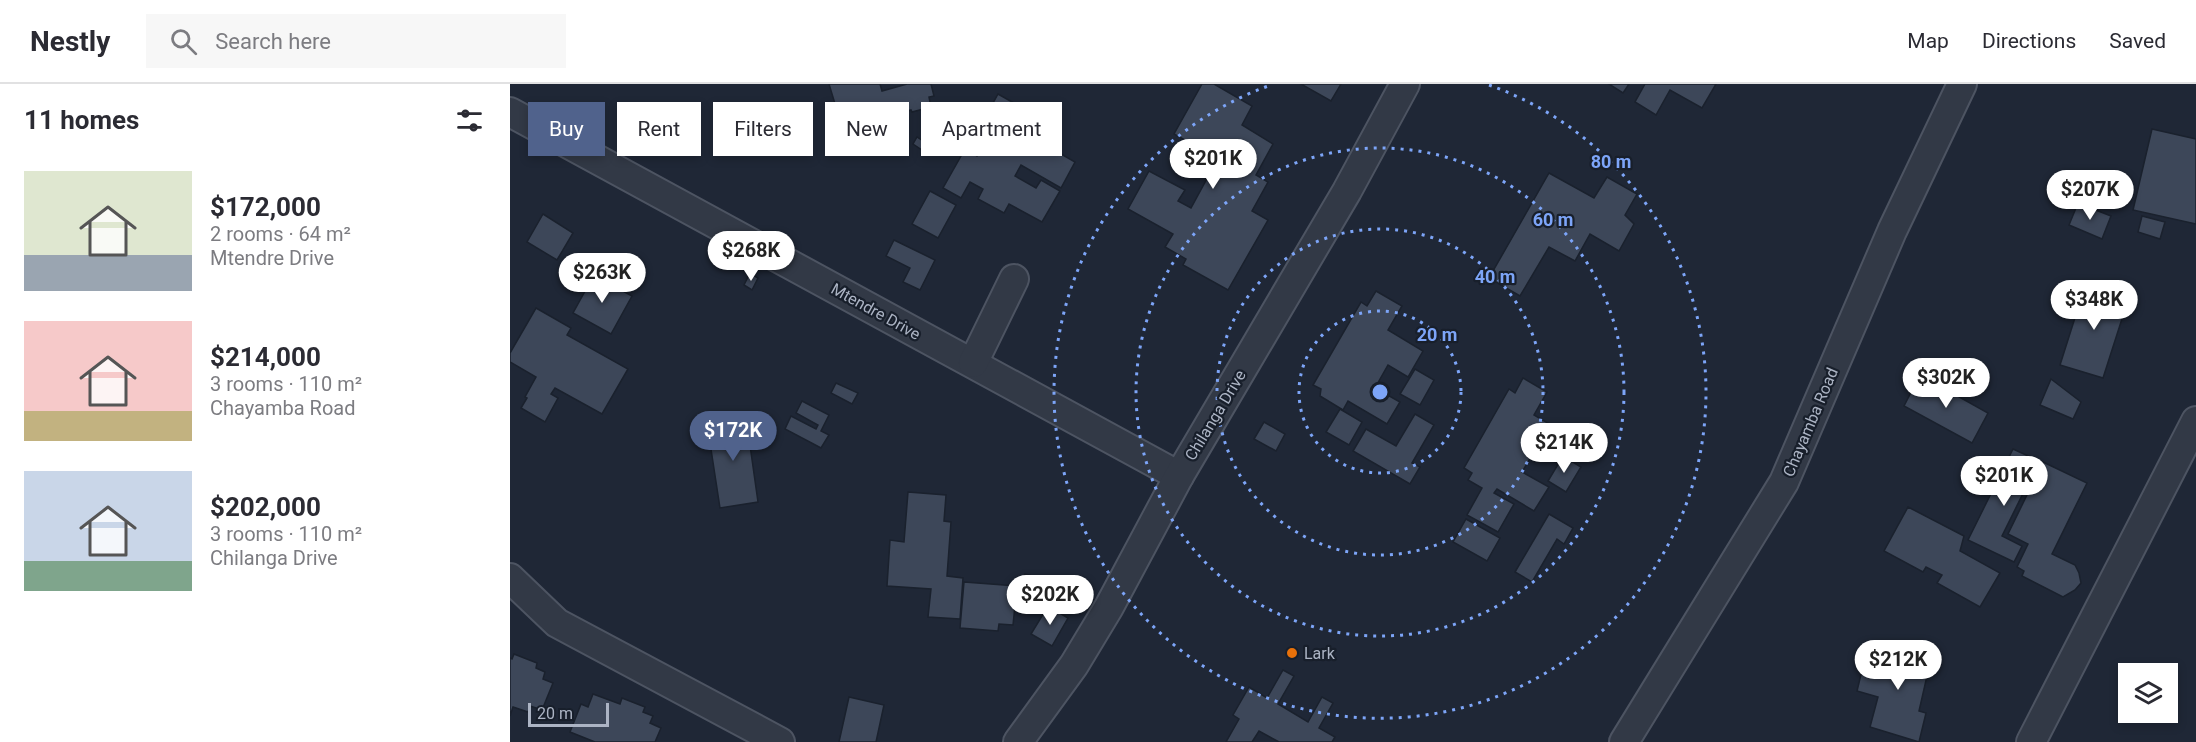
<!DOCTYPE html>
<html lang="en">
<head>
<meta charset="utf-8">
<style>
  :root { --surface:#fff; --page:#f7f7f7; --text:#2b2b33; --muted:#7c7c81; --line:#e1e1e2; --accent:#50628c }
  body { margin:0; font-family:Roboto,sans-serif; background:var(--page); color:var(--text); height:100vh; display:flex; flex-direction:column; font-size:22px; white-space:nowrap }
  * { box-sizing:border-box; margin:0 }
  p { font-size:20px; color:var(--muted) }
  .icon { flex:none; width:33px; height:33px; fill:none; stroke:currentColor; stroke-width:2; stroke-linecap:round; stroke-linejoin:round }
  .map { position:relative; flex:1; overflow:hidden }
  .sheet { display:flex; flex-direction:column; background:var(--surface); width:510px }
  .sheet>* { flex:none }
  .hud { position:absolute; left:18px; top:18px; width:570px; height:54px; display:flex; gap:12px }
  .buttons { position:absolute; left:1608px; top:579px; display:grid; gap:12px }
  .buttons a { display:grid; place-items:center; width:60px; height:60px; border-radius:0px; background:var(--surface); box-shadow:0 3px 9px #0003; font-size:30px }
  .scale { position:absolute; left:18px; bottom:15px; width:81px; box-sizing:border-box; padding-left:6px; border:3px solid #acb4c4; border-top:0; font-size:16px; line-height:21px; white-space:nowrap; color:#acb4c4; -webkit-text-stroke:4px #181f2b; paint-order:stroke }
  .price { position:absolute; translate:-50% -51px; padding:0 14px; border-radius:21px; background:#fff; color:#222; font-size:20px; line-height:39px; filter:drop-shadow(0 2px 3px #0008) }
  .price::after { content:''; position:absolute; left:50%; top:36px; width:18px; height:14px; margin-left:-9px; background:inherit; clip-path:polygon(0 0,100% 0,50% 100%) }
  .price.on { background:var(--accent); color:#fff }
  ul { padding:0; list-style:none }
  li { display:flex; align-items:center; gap:18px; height:150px; padding:0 24px }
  li span { display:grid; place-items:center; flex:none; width:168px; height:120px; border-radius:0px; color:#555 }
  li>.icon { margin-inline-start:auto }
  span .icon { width:72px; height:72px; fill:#fffc; stroke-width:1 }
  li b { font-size:26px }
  h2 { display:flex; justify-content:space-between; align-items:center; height:72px; padding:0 24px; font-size:26px }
  .tag { padding:0 21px; border-radius:0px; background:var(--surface); box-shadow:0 3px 9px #0003; font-size:21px; line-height:54px }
  .tag.on { background:var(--accent); color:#fff }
  header { display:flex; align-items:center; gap:36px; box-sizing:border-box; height:84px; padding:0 30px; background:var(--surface); border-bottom:2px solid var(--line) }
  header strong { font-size:28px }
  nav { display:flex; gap:33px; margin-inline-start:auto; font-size:21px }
  .search { width:420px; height:54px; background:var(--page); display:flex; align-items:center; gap:15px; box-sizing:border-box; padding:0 21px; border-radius:0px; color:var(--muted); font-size:22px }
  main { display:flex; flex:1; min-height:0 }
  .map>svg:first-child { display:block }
</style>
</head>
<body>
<header>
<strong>Nestly</strong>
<div class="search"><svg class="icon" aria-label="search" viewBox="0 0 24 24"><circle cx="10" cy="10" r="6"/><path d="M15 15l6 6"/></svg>Search here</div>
<nav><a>Map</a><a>Directions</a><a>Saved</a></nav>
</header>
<main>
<section class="sheet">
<h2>11 homes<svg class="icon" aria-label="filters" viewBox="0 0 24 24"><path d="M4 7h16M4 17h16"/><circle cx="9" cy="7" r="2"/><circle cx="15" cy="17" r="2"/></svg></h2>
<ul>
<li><span style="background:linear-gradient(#dfe7d0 70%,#9aa5b1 0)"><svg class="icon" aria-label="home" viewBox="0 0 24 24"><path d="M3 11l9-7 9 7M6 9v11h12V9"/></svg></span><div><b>$172,000</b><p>2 rooms · 64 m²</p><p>Mtendre Drive</p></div></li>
<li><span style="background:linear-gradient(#f6c9c9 75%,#c2b280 0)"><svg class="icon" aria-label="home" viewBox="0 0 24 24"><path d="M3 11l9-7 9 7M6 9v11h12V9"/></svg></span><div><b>$214,000</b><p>3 rooms · 110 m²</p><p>Chayamba Road</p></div></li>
<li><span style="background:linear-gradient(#c9d6e8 75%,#7fa58c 0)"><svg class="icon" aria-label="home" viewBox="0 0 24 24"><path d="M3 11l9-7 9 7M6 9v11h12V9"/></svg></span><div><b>$202,000</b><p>3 rooms · 110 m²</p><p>Chilanga Drive</p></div></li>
</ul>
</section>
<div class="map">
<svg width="1686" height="658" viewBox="0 0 1686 658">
  <rect width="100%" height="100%" fill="#1f2736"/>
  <g fill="#3d4759" stroke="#1a212d" stroke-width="1.5">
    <path d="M319,0H370L372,7L397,0H421L424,12L419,13L421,23L402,28L401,26L363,37L362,34L332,43Z"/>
    <path d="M692,0H704L742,22L732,41L763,60L746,91L758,98L742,127L758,136L718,206L673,181L676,175L655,163L663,150L618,125L639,87L675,106L668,117L681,124L712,67L702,61L700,70L664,50Z"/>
    <path d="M791,0H831L821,17Z"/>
    <path d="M1099,0H1119L1113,9Z"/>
    <path d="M1135,0H1206L1192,24L1160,6L1146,31L1125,18Z"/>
    <path d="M488,10L523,30L513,48L565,78L551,104L511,81L505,92L526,104L531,96L550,107L532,138L499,120L494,129L468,115L473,105L460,98L451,114L433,104L455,65L467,72L474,60L464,54Z"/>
    <path d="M1642,45L1686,55V140L1623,126Z"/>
    <path d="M407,53L416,59L412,66L403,60Z"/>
    <path d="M1039,89L1084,114L1097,93L1127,110L1115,131L1124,140L1109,167L1080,150L1065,177L1039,163L1010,212L979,194Z"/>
    <path d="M420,107L446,121L428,154L402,140Z"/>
    <path d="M1568,119L1601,132L1592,155L1559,141Z"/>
    <path d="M33,130L63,149L47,176L17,158Z"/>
    <path d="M1632,132L1655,138L1650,155L1628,148Z"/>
    <path d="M384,156L425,176L410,206L393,198L400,184L376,172Z"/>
    <path d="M240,189L248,194L242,206L234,201Z"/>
    <path d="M84,191L122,212L101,250L63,229Z"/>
    <path d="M1576,199L1619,213L1593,294L1550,281Z"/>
    <path d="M866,207L892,222L878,246L913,267L898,293L878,281L865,304L890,318L877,340L838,317L833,326L810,312L811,305L803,301L851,218L857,222Z"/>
    <path d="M26,224L61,244L57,251L118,285L92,330L45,304L41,310L48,314L35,338L11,324L17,314L15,313L26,293L0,278V269Z"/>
    <path d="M905,285L924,296L910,321L890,310Z"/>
    <path d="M1410,291L1478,329L1462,359L1394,322Z"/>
    <path d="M1013,294L1037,308L1024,331L1060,352L1045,378L1025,366L1012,388L1039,403L1024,427L987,405L984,409L1004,420L988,448L957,431L972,404L958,396L962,389L954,384L999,305L1005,309Z"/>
    <path d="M1541,295L1571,318L1563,335L1530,321Z"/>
    <path d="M326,299L348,309L342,320L321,309Z"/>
    <path d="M292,317L319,331L311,347L319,351L311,364L275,345L281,332L306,345L308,341L286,329Z"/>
    <path d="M830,325L852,338L839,361L816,348Z"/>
    <path d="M905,330L924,341L902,379L910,383L900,400L843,367L856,345L886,362Z"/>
    <path d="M236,333L248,418L210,424L197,339Z"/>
    <path d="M754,338L775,350L766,367L744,355Z"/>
    <path d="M1503,365L1529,377L1492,452L1512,462L1504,478L1458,456Z"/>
    <path d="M1053,372L1071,383L1056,408L1038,397Z"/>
    <path d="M1533,378L1577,399L1542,470L1565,481L1569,489L1571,499L1565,506L1553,513L1512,492L1514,487L1507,483L1518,460L1498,450Z"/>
    <path d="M398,408L436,411L434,437L441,438L437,492L453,494L450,535L418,533L421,505L377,502L380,456L394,458Z"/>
    <path d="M1398,423L1454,452L1450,467L1490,489L1470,523L1427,499L1432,491L1416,483L1413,488L1374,467Z"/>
    <path d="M1039,430L1063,444L1054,460L1047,455L1022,498L1005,488Z"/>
    <path d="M956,435L990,454L977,477L943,458Z"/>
    <path d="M515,490L547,499L543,514L517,507L519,502L512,499Z"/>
    <path d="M454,498L507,502L503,541L489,540L488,547L450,544Z"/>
    <path d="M538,522L558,534L542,562L521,550Z"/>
    <path d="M1378,559L1422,570L1409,627L1416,629L1409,658L1360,643L1368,613L1347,607L1354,578L1373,583Z"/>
    <path d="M4,570L27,579L26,584L35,588L33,595L43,599L32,626L20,622L18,628L3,623L0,632V574L2,575Z"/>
    <path d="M773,586L784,592L768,620L798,638L812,613L823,619L809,644L825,653L822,658H769L749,647L742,658H716L729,635L723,631L739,603L757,614Z"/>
    <path d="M83,610L110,620L112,614L135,623L133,628L143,632L140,639L151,644L145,658H85L60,648L71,620L78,623Z"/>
    <path d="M339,613L374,621L366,658H329Z"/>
  </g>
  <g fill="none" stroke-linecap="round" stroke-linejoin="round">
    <g stroke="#4d5462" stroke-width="32">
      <g id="minor">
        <path d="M0,28L669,392"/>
        <path d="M463,279L504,195"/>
        <path d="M0,494L47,539L270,658"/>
        <path d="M508,658L564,581L599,523L669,392L837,107L895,0"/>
        <path d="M1114,658L1274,398L1382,147L1452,0"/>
        <path d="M1521,658L1686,337"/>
      </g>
    </g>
    <use href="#minor" stroke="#323946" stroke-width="28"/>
  </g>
  <g fill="none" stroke="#7da5f8" stroke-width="3" stroke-dasharray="3 6">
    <circle cx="870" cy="308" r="81"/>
    <circle cx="870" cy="308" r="163"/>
    <circle cx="870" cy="308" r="244"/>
    <path d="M979 1A326 326 0 1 1 761 1"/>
  </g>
  <circle fill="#e8710a" stroke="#181f2b" stroke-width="2" cx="782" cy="569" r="6"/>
  <g text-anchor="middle" stroke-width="4.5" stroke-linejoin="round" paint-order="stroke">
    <g font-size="16" fill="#acb4c4" stroke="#181f2b">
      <text transform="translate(366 227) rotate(29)" y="6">Mtendre Drive</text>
      <text transform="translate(705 331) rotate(-59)" y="6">Chilanga Drive</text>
      <text transform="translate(1300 338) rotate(-67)" y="6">Chayamba Road</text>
    </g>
    <g font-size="16" fill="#acb4c4" stroke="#181f2b" text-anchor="start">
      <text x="794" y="575">Lark</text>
    </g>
  </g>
  <circle cx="870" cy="308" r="9" fill="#7da5f8" stroke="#181f2b" stroke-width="3"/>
  <g font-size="18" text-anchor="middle" font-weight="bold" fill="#7da5f8" stroke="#181f2b" stroke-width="4.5" stroke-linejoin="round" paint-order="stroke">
    <text x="1101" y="84">80 m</text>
    <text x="1043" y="142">60 m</text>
    <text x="985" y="199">40 m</text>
    <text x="927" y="257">20 m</text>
  </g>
</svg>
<div class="buttons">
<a><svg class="icon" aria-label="layers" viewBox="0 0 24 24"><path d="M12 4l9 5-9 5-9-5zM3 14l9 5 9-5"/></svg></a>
</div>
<div class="scale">20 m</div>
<b class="price" style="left:703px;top:106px">$201K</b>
<b class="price" style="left:1580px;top:137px">$207K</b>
<b class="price" style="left:241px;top:198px">$268K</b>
<b class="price" style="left:92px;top:220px">$263K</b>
<b class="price" style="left:1584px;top:247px">$348K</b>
<b class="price" style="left:1436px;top:325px">$302K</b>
<b class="price on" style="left:223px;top:378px">$172K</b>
<b class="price" style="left:1054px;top:390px">$214K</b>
<b class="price" style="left:1494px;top:423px">$201K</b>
<b class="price" style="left:540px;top:542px">$202K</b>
<b class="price" style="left:1388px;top:607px">$212K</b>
<div class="hud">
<a class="tag on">Buy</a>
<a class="tag">Rent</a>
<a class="tag">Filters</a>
<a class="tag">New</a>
<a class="tag">Apartment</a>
</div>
</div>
</main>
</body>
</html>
